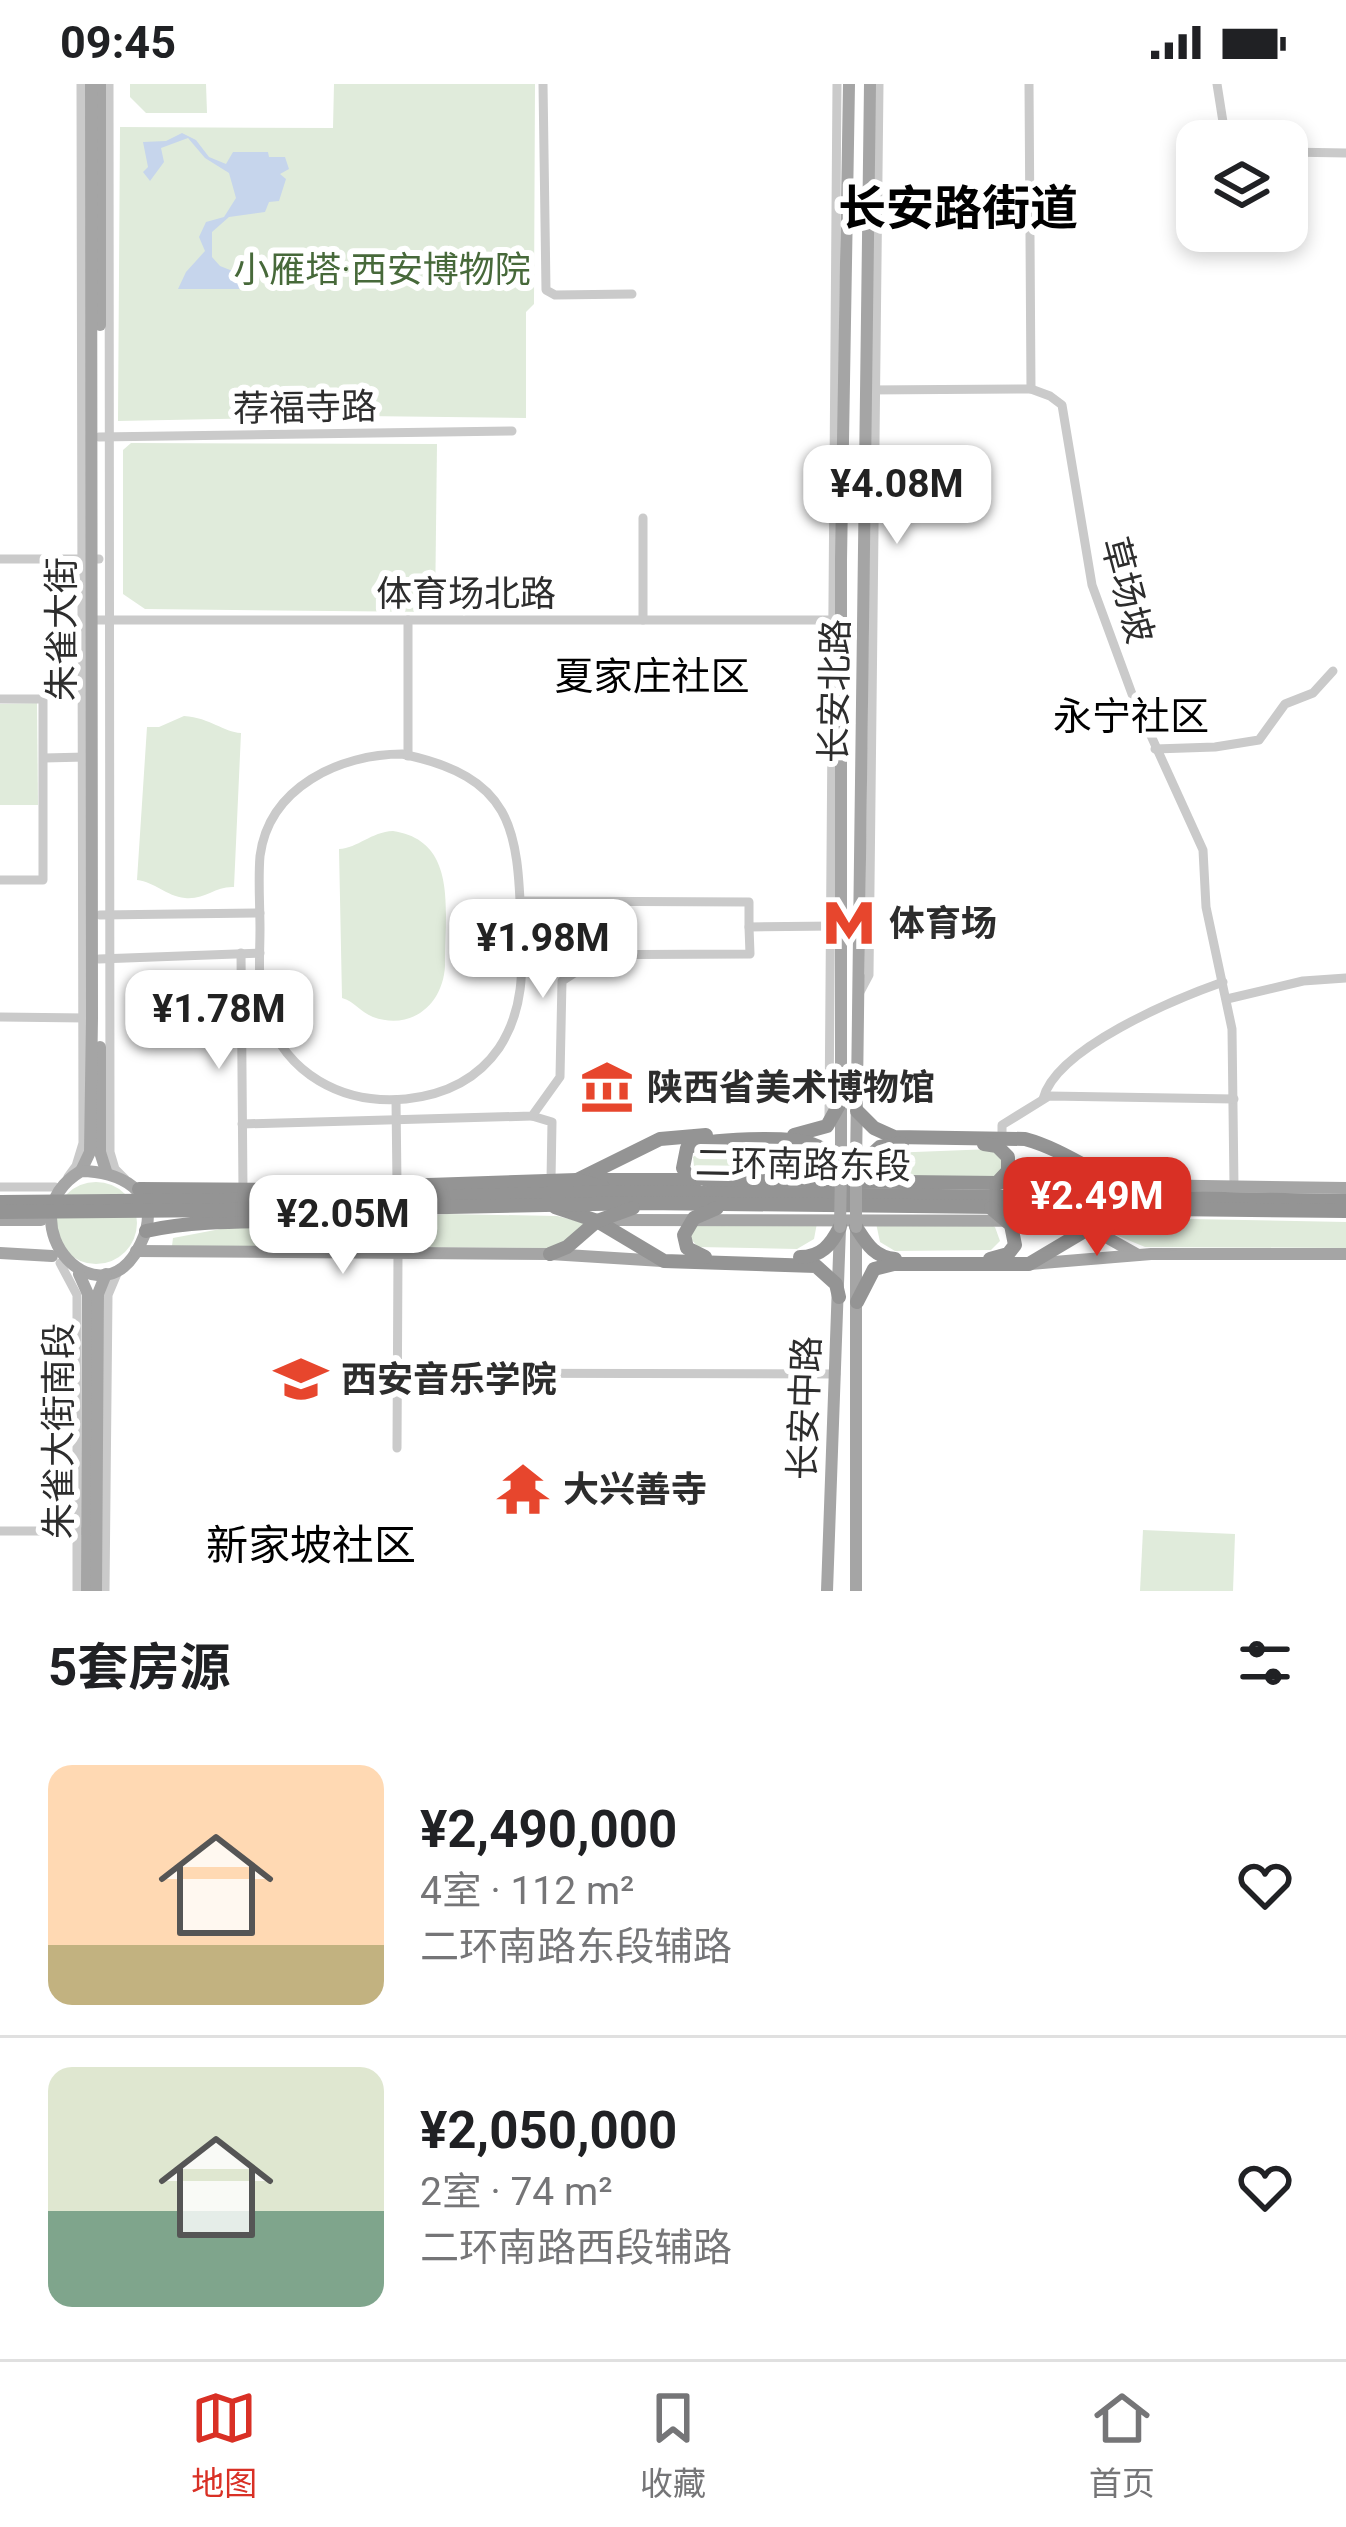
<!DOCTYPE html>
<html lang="zh">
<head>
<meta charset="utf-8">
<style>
  :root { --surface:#fff; --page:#f2f2f2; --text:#202124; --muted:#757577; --line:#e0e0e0; --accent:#d93025 }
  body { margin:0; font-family:Roboto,"Noto Sans SC",sans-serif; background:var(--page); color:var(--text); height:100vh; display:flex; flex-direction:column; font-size:45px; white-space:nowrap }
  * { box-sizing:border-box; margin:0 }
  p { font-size:39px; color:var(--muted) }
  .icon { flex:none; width:66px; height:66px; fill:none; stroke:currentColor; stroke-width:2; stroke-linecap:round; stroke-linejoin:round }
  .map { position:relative; height:1507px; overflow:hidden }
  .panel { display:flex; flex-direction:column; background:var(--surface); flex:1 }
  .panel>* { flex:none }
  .tools { position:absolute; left:1176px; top:36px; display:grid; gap:24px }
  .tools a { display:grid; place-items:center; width:132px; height:132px; border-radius:24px; background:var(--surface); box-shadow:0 6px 18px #0003; font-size:60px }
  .price { position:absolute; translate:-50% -102px; padding:0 27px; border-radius:24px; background:#fff; color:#222; font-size:39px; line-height:78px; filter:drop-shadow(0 3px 6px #0008) }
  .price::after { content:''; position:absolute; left:50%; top:72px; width:36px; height:27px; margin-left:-18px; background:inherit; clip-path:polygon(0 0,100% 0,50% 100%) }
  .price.selected { background:var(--accent); color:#fff }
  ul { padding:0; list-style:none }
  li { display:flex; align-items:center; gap:36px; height:300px; padding:0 48px }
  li+li { border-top:3px solid var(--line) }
  li span { display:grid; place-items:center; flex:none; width:336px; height:240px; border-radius:24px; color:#555 }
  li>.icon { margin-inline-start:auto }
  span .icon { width:144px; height:144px; fill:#fffc; stroke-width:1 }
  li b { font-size:51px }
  h2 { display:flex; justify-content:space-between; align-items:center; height:144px; padding:0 48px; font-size:51px }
  .status { display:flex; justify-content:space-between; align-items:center; height:84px; padding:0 60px; background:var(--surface); direction:ltr }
  .status svg { height:33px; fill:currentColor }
  .tabs { display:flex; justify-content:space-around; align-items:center; height:168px; border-top:3px solid var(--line); background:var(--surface); font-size:33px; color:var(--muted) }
  .tabs a { display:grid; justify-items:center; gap:6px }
  .tabs .selected { color:var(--accent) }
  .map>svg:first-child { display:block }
</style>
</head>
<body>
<div class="status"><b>09:45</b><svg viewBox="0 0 49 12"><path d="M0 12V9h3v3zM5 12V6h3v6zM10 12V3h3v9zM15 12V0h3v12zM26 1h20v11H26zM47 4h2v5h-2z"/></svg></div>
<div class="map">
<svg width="1346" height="1507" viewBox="0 0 1346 1507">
  <rect width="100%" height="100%" fill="#fff"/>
  <g fill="#e0ebdb">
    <path d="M130,0H206L207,29H146L130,13Z"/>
    <path d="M334,0H535L534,220L526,228V334L362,332L118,337L120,43L333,44Z"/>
    <path d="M131,359L437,360L435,528L145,525L123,510V366Z"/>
    <path d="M37,619L38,721H0V620Z"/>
    <path d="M184,632C211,634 223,648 241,649L234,803C215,802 205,816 185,814C166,812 155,798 137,796L147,643H159Z"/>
    <path d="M393,747C460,757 444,830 445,882C443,920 412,947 373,933C360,928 354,917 342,914L339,765C358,764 371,748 393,747Z"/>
    <path d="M709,1062L804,1065L819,1080V1091L702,1090L694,1082L693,1073Z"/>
    <path d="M992,1065L1004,1078L998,1093L875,1092L876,1085L889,1069Z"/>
    <circle cx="96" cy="1139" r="41"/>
    <path d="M447,1130L557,1132L589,1140L555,1164L172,1162L173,1154L231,1143L317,1142Z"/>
    <path d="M1133,1134L1346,1138V1164L1145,1163L1111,1149L1108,1143Z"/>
    <path d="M817,1139L814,1155L797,1165L698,1163L690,1154L694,1141Z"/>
    <path d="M876,1139H988L995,1143L1000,1157L991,1166L895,1167L880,1158Z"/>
    <path d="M1143,1446L1235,1450L1233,1507H1140Z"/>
  </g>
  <path fill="#c6d5ec" d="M182,49L196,56L209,73L226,80L233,68H268L269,73H285L289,85L280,90L286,95L279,117L269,118L265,128L229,133L212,148V173L220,182L253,195L247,205H178L186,188L205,167L199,153L206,138L224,133L236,114L229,89L205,74L188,54L161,64L164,78L150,97L143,88L148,83L143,58L166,57Z"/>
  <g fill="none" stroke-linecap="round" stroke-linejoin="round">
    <g stroke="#cacaca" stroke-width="9">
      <path d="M109,0L110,1068L115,1085L125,1095"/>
      <path d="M543,0L546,206L555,211L632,210"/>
      <path d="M1029,0L1031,305"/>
      <path d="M1217,0L1226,57"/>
      <path d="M1287,68L1346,69"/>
      <path d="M867,306L1031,305L1050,312L1062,321L1092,501L1132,610L1203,766L1206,823L1232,945L1234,1102"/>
      <path d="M99,353L512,347"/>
      <path d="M643,434V536"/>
      <path d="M0,475H99"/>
      <path d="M91,536H836"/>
      <path d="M408,536V672"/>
      <path d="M0,615H43V796H0"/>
      <path d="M1155,665L1215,663L1259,656L1285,620L1313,609L1333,587"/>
      <path d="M402,670C512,693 518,742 521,842C523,886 524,926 499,964C477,996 443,1011 406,1015C342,1021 285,990 265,927C257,902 260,871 260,845C260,821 258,796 260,772C269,703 340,670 402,670Z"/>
      <path d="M44,674L86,673"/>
      <path d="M521,817L749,818V843L836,842"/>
      <path d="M100,831L260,829"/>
      <path d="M241,869L243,1107"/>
      <path d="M522,871L750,870L749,843"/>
      <path d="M99,875L260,869"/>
      <path d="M860,908L869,891L879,0"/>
      <path d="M1227,915L1303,897L1346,894"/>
      <path d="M0,933L86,934"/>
      <path d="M1043,1015C1056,964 1175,915 1223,898"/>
      <path d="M396,1016L397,1100"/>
      <path d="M532,1032L552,1038L551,1096"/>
      <path d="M829,1033L837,0"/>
      <path d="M242,1040L532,1032L560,993L562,897L590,879L592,871"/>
      <path d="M1002,1054V1041L1049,1012L1234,1015"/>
      <path d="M68,1093L76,1082L83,1059L81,0"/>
      <path d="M0,1103H55"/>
      <path d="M60,1179L77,1211V1507"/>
      <path d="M397,1289L836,1290"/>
      <path d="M397,1364L398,1169"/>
      <path d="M0,1447H79"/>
      <path d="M105,1507L108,1211L119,1185"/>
    </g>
    <g stroke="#a5a5a5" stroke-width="12">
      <path d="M100,0V241"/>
      <path d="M100,963V1068L106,1087"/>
      <path d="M841,1085V476L849,0"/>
      <path d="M856,1085L870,0"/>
      <path d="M81,1087L90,1068L92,934L91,0"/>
      <path d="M81,1087C118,1087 161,1107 144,1152C105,1252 0,1136 81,1087Z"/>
      <path d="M999,1099L1346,1104"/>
      <path d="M0,1136H41"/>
      <path d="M610,1136L1099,1137"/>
      <path d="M1083,1140L1138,1171"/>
      <path d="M856,1143V1507"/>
      <path d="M136,1167L550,1170L662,1177"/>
      <path d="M0,1169L52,1172"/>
      <path d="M1030,1180L1151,1170H1346"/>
      <path d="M79,1190L88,1210L87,1507"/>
      <path d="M96,1507L98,1210L106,1190"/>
      <path d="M827,1507L840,1144"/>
    </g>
    <g stroke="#949494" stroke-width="14">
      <path d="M857,1027L874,1044L894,1053L1025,1055C1070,1067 1108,1101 1156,1114"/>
      <path d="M794,1051L827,1042L840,1019"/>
      <path d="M984,1060L997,1062L1008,1073V1087L995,1101"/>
      <path d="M841,1085C834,1072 826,1065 812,1060C791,1052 706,1054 687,1064L683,1084L687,1091L708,1096L999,1099"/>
      <path d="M856,1085L880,1063L902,1059"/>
      <path d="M577,1096L660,1055L706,1051"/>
      <path d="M593,1096H697"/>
      <path d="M139,1105L280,1106L577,1096L603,1103"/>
      <path d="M1160,1114L1346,1117"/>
      <path d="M351,1115L619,1108L1107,1114"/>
      <path d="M555,1123L597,1137L664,1177L816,1182L836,1200L839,1213"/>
      <path d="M351,1125L643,1119L1346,1127"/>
      <path d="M856,1143C867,1160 874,1173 895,1175"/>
      <path d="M146,1147C219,1131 293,1142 368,1132"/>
      <path d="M550,1170L567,1163L597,1137L633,1124"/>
      <path d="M705,1173L687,1164L684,1151L694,1134L717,1124"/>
      <path d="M800,1173C821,1173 831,1161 840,1143"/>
      <path d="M990,1175L1008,1170L1015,1161L1011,1141L991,1124"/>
      <path d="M857,1218L874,1185L894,1180H1029L1113,1130"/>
    </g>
    <g stroke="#a5a5a5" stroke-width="12">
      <path d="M840,1143L841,1085"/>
      <path d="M856,1143V1085"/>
    </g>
    <g stroke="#949494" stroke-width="14">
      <path d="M0,1118L351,1115"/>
      <path d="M0,1128L351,1125"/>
    </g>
  </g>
  <defs>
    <g id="metro-bare" transform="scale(4.14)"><path d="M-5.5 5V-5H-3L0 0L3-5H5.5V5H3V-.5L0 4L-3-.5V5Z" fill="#e7462d" stroke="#fff" stroke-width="2.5" paint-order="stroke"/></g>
    <g id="museum-bare" transform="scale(4.14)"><path d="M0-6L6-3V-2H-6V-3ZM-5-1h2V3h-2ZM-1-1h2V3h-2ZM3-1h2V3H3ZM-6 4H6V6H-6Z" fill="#e7462d" stroke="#fff" stroke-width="2.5" paint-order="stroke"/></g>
    <g id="university-bare" transform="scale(4.14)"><path d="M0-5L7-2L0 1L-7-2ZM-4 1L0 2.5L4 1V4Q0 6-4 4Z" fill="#e7462d" stroke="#fff" stroke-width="2.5" paint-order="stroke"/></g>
    <g id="temple-bare" transform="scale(4.14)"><path d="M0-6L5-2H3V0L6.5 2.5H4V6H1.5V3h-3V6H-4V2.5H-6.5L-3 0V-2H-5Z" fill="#e7462d" stroke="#fff" stroke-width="2.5" paint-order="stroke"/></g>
  </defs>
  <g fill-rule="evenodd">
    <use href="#metro-bare" x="849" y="839"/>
    <use href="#museum-bare" x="607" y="1003"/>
    <use href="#university-bare" x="301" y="1295"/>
    <use href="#temple-bare" x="523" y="1405"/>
  </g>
  <g text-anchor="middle" stroke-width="12" stroke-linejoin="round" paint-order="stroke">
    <g font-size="36" fill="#47693a" stroke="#fff">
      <text x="382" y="198">小雁塔·西安博物院</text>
    </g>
    <g font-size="36" fill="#2d2d2d" stroke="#fff">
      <text transform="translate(305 323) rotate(-1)" y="13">荐福寺路</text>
      <text transform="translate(1128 506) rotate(75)" y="13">草场坡</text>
      <text x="466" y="522">体育场北路</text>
      <text transform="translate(61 545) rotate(-90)" y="13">朱雀大街</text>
      <text transform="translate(834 607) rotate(-89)" y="13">长安北路</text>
      <text transform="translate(803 1080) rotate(1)" y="13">二环南路东段</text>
      <text transform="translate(804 1324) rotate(-88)" y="13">长安中路</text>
      <text transform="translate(58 1347) rotate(-90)" y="13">朱雀大街南段</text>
    </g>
    <g font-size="36" font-weight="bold" fill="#2d2d2d" stroke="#fff" text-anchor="start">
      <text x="889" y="852">体育场</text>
      <text x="647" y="1016">陕西省美术博物馆</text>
      <text x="341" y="1308">西安音乐学院</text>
      <text x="563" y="1418">大兴善寺</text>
    </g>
    <g font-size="39" fill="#000" stroke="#fff">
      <text x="652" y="606">夏家庄社区</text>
      <text x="1131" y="646">永宁社区</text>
    </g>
    <g font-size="42" fill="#000" stroke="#fff">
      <text x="311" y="1476">新家坡社区</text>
    </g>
    <g font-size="48" font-weight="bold" fill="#000" stroke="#fff">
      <text x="958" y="141">长安路街道</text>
    </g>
  </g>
</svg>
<div class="tools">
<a><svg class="icon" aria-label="layers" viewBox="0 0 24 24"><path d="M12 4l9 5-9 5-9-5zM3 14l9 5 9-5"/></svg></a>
</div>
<b class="price" style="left:897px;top:463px">¥4.08M</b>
<b class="price" style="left:543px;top:917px">¥1.98M</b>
<b class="price" style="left:219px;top:988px">¥1.78M</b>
<b class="price selected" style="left:1097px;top:1175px">¥2.49M</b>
<b class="price" style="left:343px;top:1193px">¥2.05M</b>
</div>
<section class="panel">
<h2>5套房源<svg class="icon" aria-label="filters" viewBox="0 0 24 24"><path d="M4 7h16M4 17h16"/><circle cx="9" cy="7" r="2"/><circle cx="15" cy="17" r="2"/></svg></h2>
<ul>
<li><span style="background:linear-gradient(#ffd9b3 75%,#c2b280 0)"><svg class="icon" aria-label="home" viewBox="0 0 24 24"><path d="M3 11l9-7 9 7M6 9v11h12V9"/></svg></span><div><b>¥2,490,000</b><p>4室 · 112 m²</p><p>二环南路东段辅路</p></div><svg class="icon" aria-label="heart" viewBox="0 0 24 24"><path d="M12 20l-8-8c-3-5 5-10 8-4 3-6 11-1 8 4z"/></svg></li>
<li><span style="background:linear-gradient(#dfe7d0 60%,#7fa58c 0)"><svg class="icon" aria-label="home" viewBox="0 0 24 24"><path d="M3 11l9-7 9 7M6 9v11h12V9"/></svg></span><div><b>¥2,050,000</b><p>2室 · 74 m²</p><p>二环南路西段辅路</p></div><svg class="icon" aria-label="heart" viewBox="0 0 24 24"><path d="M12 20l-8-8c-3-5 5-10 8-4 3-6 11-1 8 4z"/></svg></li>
</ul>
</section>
<nav class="tabs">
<a class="selected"><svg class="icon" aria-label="map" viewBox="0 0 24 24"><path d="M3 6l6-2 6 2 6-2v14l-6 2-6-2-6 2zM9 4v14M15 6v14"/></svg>地图</a>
<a><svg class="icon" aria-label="saved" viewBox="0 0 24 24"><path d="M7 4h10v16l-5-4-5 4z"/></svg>收藏</a>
<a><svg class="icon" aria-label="home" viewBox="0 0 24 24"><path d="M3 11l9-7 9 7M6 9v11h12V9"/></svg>首页</a>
</nav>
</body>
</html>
